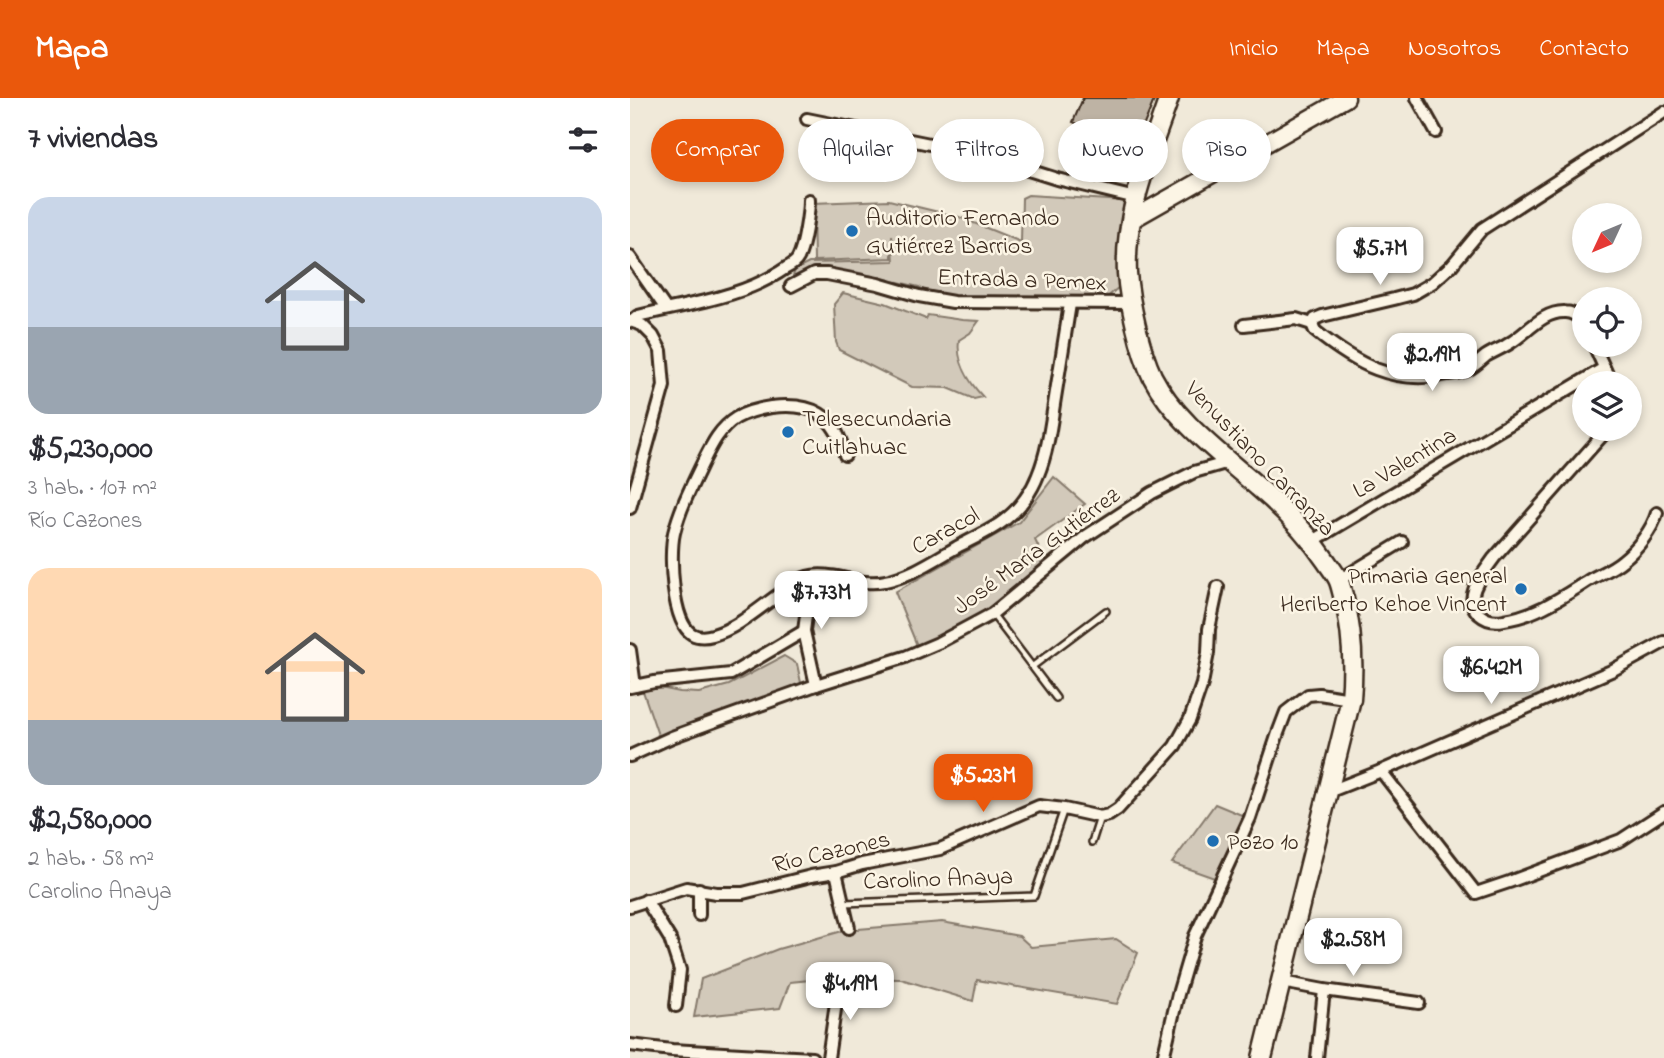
<!DOCTYPE html>
<html lang="es">
<head>
<meta charset="utf-8">
<style>
  :root { --surface:#fff; --page:#f7f7f7; --text:#2b2b33; --muted:#7c7c81; --accent:#ea580c }
  body { margin:0; font-family:"Indie Flower",sans-serif; background:var(--page); color:var(--text); height:100vh; display:flex; flex-direction:column; font-size:26px; white-space:nowrap }
  * { box-sizing:border-box; margin:0 }
  p { font-size:23px; color:var(--muted) }
  .icon { flex:none; width:38px; height:38px; fill:none; stroke:currentColor; stroke-width:2; stroke-linecap:round; stroke-linejoin:round }
  .map { position:relative; flex:1; overflow:hidden }
  .side { display:flex; flex-direction:column; background:var(--surface); width:630px }
  .side>* { flex:none }
  .banner { position:absolute; left:21px; top:21px; width:665px; height:63px; display:flex; gap:14px }
  .needle { width:46px; rotate:226deg }
  .fabs { position:absolute; left:942px; top:105px; display:grid; gap:14px }
  .fabs a { display:grid; place-items:center; width:70px; height:70px; border-radius:50%; background:var(--surface); box-shadow:0 4px 10px #0003; font-size:35px }
  .price { position:absolute; translate:-50% -60px; padding:0 16px; border-radius:14px; background:#fff; color:#222; font-size:23px; line-height:46px; filter:drop-shadow(0 2px 4px #0008) }
  .price::after { content:''; position:absolute; left:50%; top:42px; width:21px; height:16px; margin-left:-10px; background:inherit; clip-path:polygon(0 0,100% 0,50% 100%) }
  .price.current { background:var(--accent); color:#fff }
  ul { padding:0; list-style:none }
  li { display:grid; align-content:center; gap:14px; height:371px; padding:0 28px }
  li span { display:grid; place-items:center; height:217px; border-radius:21px; color:#555 }
  li>.icon { margin-inline-start:auto }
  span .icon { width:126px; height:126px; fill:#fffc; stroke-width:1 }
  li b { font-size:30px }
  h2 { display:flex; justify-content:space-between; align-items:center; height:84px; padding:0 28px; font-size:30px }
  .pill { padding:0 24px; border-radius:32px; background:var(--surface); box-shadow:0 4px 10px #0003; font-size:24px; line-height:63px }
  .pill.current { background:var(--accent); color:#fff }
  header { display:flex; align-items:center; gap:42px; box-sizing:border-box; height:98px; padding:0 35px; background:var(--accent); color:#fff }
  header strong { font-size:33px }
  nav { display:flex; gap:38px; margin-inline-start:auto; font-size:24px }
  main { display:flex; flex:1; min-height:0 }
  .map>svg:first-child { display:block }
</style>
</head>
<body>
<header>
<strong>Mapa</strong>
<nav><a>Inicio</a><a>Mapa</a><a>Nosotros</a><a>Contacto</a></nav>
</header>
<main>
<section class="side">
<h2>7 viviendas<svg class="icon" aria-label="filters" viewBox="0 0 24 24"><path d="M4 7h16M4 17h16"/><circle cx="9" cy="7" r="2"/><circle cx="15" cy="17" r="2"/></svg></h2>
<ul>
<li><span style="background:linear-gradient(#c9d6e8 60%,#9aa5b1 0)"><svg class="icon" aria-label="home" viewBox="0 0 24 24"><path d="M3 11l9-7 9 7M6 9v11h12V9"/></svg></span><div><b>$5,230,000</b><p>3 hab. · 107 m²</p><p>Río Cazones</p></div></li>
<li><span style="background:linear-gradient(#ffd9b3 70%,#9aa5b1 0)"><svg class="icon" aria-label="home" viewBox="0 0 24 24"><path d="M3 11l9-7 9 7M6 9v11h12V9"/></svg></span><div><b>$2,580,000</b><p>2 hab. · 58 m²</p><p>Carolino Anaya</p></div></li>
</ul>
</section>
<div class="map">
<svg width="1034" height="960" viewBox="0 0 1034 960">
  <rect width="100%" height="100%" fill="#f0e9d9"/>
  <filter id="ink" filterUnits="userSpaceOnUse"><feTurbulence type="fractalNoise" baseFrequency=".0143" numOctaves="2"/><feDisplacementMap in="SourceGraphic" scale="14" xChannelSelector="R" yChannelSelector="G"/><feConvolveMatrix kernelMatrix="1 2 1 2 8 2 1 2 1" color-interpolation-filters="sRGB"/></filter>
  <g filter="url(#ink)">
    <g fill="#d2c9ba" stroke="#867a6c" stroke-width="2">
      <path d="M398,97L494,103C490,132 488,159 490,188L473,203L306,200L289,189L225,174L221,181L184,177L163,183V178L165,172L179,165L264,163L262,137V160L184,163L183,105L259,102L329,119L391,144L392,100Z"/>
      <path d="M213,195L255,205L296,221L298,217L332,222L349,223L340,235L329,242C326,263 339,284 353,299L344,301L318,290L282,289L209,252L206,244L204,206Z"/>
      <path d="M424,379L455,406L405,442L418,469L309,543L288,550L265,494L389,424Z"/>
      <path d="M154,558L167,566L173,594L29,640L13,593L30,590L50,594L69,595L99,587Z"/>
      <path d="M585,706L619,720L590,782L542,765Z"/>
      <path d="M312,824L389,838L401,849L486,841L508,855L487,906L347,882L343,903L271,881L201,880L160,884L150,910L64,919L71,881L148,851L216,832Z"/>
    </g>
    <path fill="#beb3a4" stroke="#3b2a1e" stroke-width="2" d="M453,0H525L504,51L443,24Z"/>
    <g fill="none" stroke-linecap="round" stroke-linejoin="round">
      <g stroke="#3b2a1e" stroke-width="10">
        <g id="lane">
          <path d="M363,517L426,600"/>
          <path d="M403,568L476,513"/>
          <path d="M462,744L470,719"/>
          <path d="M214,805L404,798L434,711"/>
        </g>
      </g>
      <g stroke="#3b2a1e" stroke-width="16">
        <g id="street">
          <path d="M787,0L806,34"/>
          <path d="M177,21L344,55L427,81L506,100"/>
          <path d="M0,159L36,211"/>
          <path d="M161,188L184,176H197L248,186L289,198L323,204L501,205"/>
          <path d="M0,223L12,227L23,238L31,253L34,288L0,410"/>
          <path d="M2,223L8,218C57,206 113,200 156,170C160,168 166,164 168,160C174,149 179,115 179,102"/>
          <path d="M682,226L685,221L692,218L764,201L783,196L802,185L822,167L852,131L1034,14"/>
          <path d="M682,226L685,233C726,266 764,288 818,276C825,275 833,274 839,271C845,268 851,262 856,258C864,253 873,250 880,245C897,235 913,213 935,214C942,214 949,219 954,224"/>
          <path d="M614,227L666,221L682,226"/>
          <path d="M964,247L981,285"/>
          <path d="M978,331L864,460C854,474 831,500 849,516C857,523 865,524 874,522C906,518 935,497 961,481C972,475 984,470 993,462C1007,451 1022,432 1027,415"/>
          <path d="M215,357C205,316 182,304 141,309C129,311 116,314 106,320C90,330 82,346 74,362C63,385 50,410 44,435C39,457 42,524 62,536C69,540 76,539 83,537C110,529 131,508 154,493C161,488 169,481 177,479C201,472 229,489 255,483C281,478 304,462 327,449C342,441 365,431 377,420C390,410 402,393 408,377C418,353 421,325 425,300C430,268 435,237 440,206"/>
          <path d="M683,443L974,270"/>
          <path d="M181,479L174,533L186,587"/>
          <path d="M709,482L772,444"/>
          <path d="M0,552L5,588"/>
          <path d="M0,589L24,584L101,576L174,533"/>
          <path d="M0,658L42,639L91,621L183,588L275,559L308,545L362,516L455,439L522,395L564,374L599,364"/>
          <path d="M751,673L846,795L879,784L991,742L1034,714"/>
          <path d="M698,694L751,673L981,573L1034,544"/>
          <path d="M206,774L219,830"/>
          <path d="M16,802L40,841L50,872L46,908"/>
          <path d="M0,808L56,790L86,795H113L181,778L206,774L232,766L310,751L409,708L434,711L470,719L479,717L488,711L545,648L560,621L572,586L578,555L579,531L588,489"/>
          <path d="M69,817V791"/>
          <path d="M652,884L694,892L789,905"/>
          <path d="M0,947L42,952L182,960"/>
          <path d="M198,960L209,884"/>
          <path d="M533,960L548,896L565,838L620,720L648,635L656,614L678,597L689,596L721,601"/>
          <path d="M687,960L694,892"/>
        </g>
      </g>
      <g stroke="#3b2a1e" stroke-width="21">
        <path id="secondary" d="M501,122L716,0"/>
      </g>
      <g stroke="#3b2a1e" stroke-width="23">
        <path id="primary" d="M539,0C520,56 494,114 497,175C499,203 510,253 522,278C545,323 591,356 628,389C654,411 677,435 696,463C700,469 705,475 708,481C711,487 712,495 714,501C723,535 724,567 721,601L632,960"/>
      </g>
      <use href="#lane" stroke="#fcf5e5" stroke-width="5"/>
      <use href="#street" stroke="#fcf5e5" stroke-width="10"/>
      <use href="#secondary" stroke="#fcf5e5" stroke-width="16"/>
      <use href="#primary" stroke="#fcf5e5" stroke-width="18"/>
    </g>
  </g>
  <g fill="#1f6fb2" stroke="#fcf5e5" stroke-width="2.5">
    <circle cx="222" cy="133" r="7"/>
    <circle cx="158" cy="334" r="7"/>
    <circle cx="891" cy="491" r="7"/>
    <circle cx="583" cy="743" r="7"/>
  </g>
  <g text-anchor="middle" stroke-width="5" stroke-linejoin="round" paint-order="stroke">
    <g font-size="24" fill="#3b2a1e" stroke="#fcf5e5" text-anchor="start">
      <text x="236" y="127">Auditorio Fernando<tspan x="236" dy="28">Gutiérrez Barrios</tspan></text>
      <text x="172" y="328">Telesecundaria<tspan x="172" dy="28">Cuitlahuac</tspan></text>
      <text x="877" y="485" text-anchor="end">Primaria General<tspan x="877" dy="28">Heriberto Kehoe Vincent</tspan></text>
      <text x="597" y="751">Pozo 10</text>
    </g>
    <g font-size="24" fill="#3b2a1e" stroke="#fcf5e5">
      <text transform="translate(392 181) rotate(2)" y="8">Entrada a Pemex</text>
      <text transform="translate(631 360) rotate(46)" y="8">Venustiano Carranza</text>
      <text transform="translate(774 364) rotate(-31)" y="8">La Valentina</text>
      <text transform="translate(315 432) rotate(-29)" y="8">Caracol</text>
      <text transform="translate(406 452) rotate(-36)" y="8">José María Gutiérrez</text>
      <text transform="translate(201 753) rotate(-13)" y="8">Río Cazones</text>
      <text transform="translate(308 780) rotate(-2)" y="8">Carolino Anaya</text>
    </g>
  </g>
</svg>
<div class="fabs">
<a><svg class="needle" viewBox="-14 -14 28 28"><path d="M0-13l5 13h-10z" fill="#e53935"/><path d="M0 13l5-13h-10z" fill="#7c7c81"/></svg></a>
<a><svg class="icon" aria-label="locate" viewBox="0 0 24 24"><circle cx="12" cy="12" r="6"/><path d="M12 2v4M12 18v4M2 12h4M18 12h4"/></svg></a>
<a><svg class="icon" aria-label="layers" viewBox="0 0 24 24"><path d="M12 4l9 5-9 5-9-5zM3 14l9 5 9-5"/></svg></a>
</div>
<b class="price" style="left:750px;top:189px">$5.7M</b>
<b class="price" style="left:802px;top:295px">$2.19M</b>
<b class="price" style="left:191px;top:533px">$7.73M</b>
<b class="price" style="left:861px;top:608px">$6.42M</b>
<b class="price current" style="left:353px;top:716px">$5.23M</b>
<b class="price" style="left:723px;top:880px">$2.58M</b>
<b class="price" style="left:220px;top:924px">$4.19M</b>
<div class="banner">
<a class="pill current">Comprar</a>
<a class="pill">Alquilar</a>
<a class="pill">Filtros</a>
<a class="pill">Nuevo</a>
<a class="pill">Piso</a>
</div>
</div>
</main>
</body>
</html>
